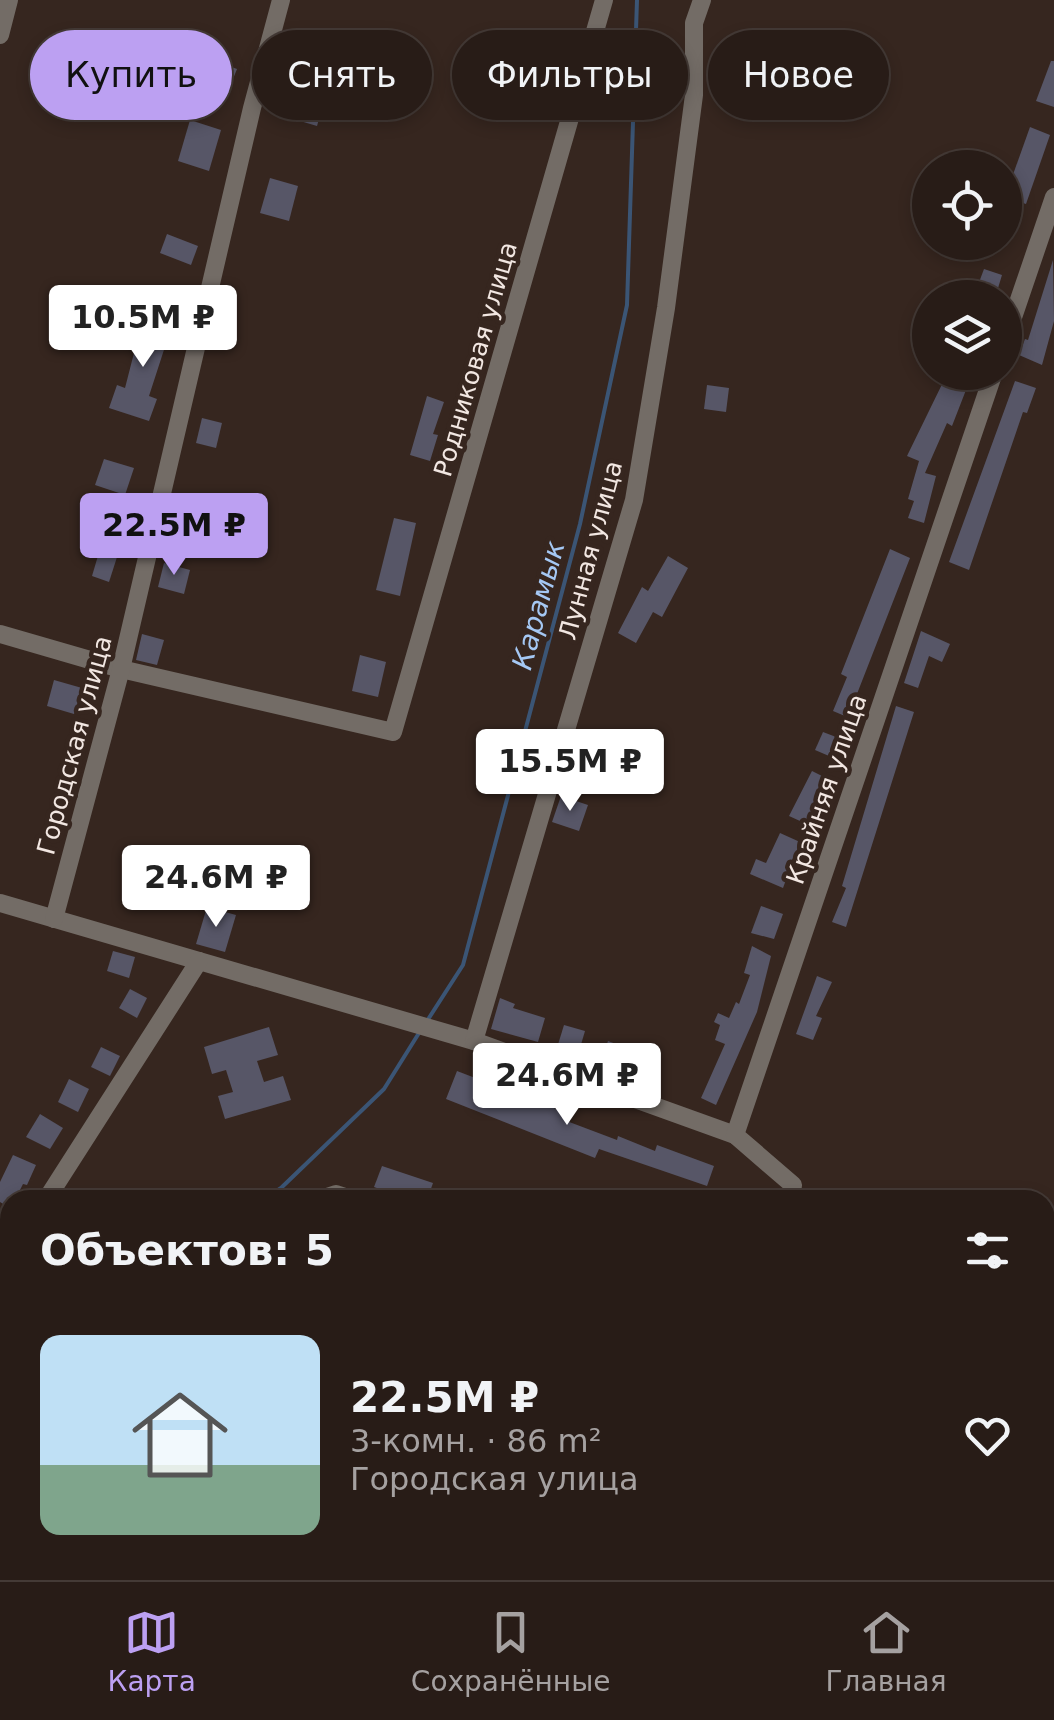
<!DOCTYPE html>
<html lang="ru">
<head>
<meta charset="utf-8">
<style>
  :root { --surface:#281c17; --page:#302520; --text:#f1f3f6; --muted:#a5a1a1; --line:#443a36; --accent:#bca0f2 }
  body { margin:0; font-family:"DejaVu Sans",sans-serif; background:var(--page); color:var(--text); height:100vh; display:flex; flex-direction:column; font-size:38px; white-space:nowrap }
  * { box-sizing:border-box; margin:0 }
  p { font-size:32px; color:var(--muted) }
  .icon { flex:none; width:55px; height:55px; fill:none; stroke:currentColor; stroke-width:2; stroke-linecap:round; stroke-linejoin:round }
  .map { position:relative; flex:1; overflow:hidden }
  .drawer { position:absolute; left:0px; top:1190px; width:1055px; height:390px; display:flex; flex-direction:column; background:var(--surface); border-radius:30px 30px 0 0; box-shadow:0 5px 15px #0003,0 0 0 2px var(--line) }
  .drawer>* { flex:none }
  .hud { position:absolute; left:30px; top:30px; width:995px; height:90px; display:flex; gap:20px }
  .tools { position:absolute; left:912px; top:150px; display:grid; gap:20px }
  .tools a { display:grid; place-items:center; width:110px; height:110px; border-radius:50%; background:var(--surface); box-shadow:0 5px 15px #0003,0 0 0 2px var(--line); font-size:50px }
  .price { position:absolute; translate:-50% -85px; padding:0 22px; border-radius:10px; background:#fff; color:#222; font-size:32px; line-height:65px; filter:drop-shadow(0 2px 5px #0008) }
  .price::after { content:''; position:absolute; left:50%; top:60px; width:30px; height:22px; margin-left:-15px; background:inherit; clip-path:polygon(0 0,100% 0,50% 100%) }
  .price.current { background:var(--accent); color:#111 }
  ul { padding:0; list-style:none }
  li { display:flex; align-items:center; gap:30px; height:250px; padding:0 40px }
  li+li { border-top:2px solid var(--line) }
  li span { display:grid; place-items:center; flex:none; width:280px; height:200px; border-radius:20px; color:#555 }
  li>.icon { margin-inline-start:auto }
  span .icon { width:120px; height:120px; fill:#fffc; stroke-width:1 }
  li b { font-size:42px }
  h2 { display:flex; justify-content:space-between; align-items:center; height:120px; padding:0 40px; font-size:42px }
  .pill { padding:0 35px; border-radius:45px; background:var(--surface); box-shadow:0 5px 15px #0003,0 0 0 2px var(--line); font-size:35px; line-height:90px }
  .pill.current { background:var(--accent); color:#111 }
  .dock { display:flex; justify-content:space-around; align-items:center; height:140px; border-top:2px solid var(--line); background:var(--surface); font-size:28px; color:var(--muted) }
  .dock a { display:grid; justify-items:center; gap:5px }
  .dock .current { color:var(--accent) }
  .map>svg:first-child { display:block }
</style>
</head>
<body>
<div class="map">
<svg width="1054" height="1580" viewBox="0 0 1054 1580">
  <rect width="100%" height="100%" fill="#36261f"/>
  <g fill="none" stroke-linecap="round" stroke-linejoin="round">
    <g stroke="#3b5575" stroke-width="4">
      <path d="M427,1021L463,965L580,524L627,305L637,0"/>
      <path d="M263,1200L281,1188L384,1089L419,1033"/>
      <path d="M0,1383L10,1373"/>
    </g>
  </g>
  <g fill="#575667">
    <path d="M731,34L755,39L750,62L726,57Z"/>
    <path d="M207,58L237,69L225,99L195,88Z"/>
    <path d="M1051,61H1054V107L1036,101Z"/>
    <path d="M299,86L326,94L317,126L290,118Z"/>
    <path d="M190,120L221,130L209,171L178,161Z"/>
    <path d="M1030,127L1050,135L1026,204L1005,197Z"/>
    <path d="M270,178L298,186L289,221L260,213Z"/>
    <path d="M167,234L198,246L191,265L160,253Z"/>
    <path d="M1053,260L1054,321L1042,365L1019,355L1025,339L1028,340Z"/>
    <path d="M984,269L1002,275L995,298L975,293Z"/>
    <path d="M144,314L173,322L149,396L157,399L149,421L109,408L117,385L125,388Z"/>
    <path d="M948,372H973L952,426L947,423L925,473L936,476L924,523L908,518L914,501L908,499L919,461L907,456Z"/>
    <path d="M1015,381L1036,388L1027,413L1023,412L969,570L949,562Z"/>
    <path d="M707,385L729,388L726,412L704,409Z"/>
    <path d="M427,396L444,402L433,434L438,435L430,461L410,455Z"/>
    <path d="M202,418L222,423L216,448L196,443Z"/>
    <path d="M104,459L134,468L125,495L95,485Z"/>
    <path d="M175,512L193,517L186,541L168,536Z"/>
    <path d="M394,518L416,523L400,596L376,590Z"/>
    <path d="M100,549L118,554L109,582L92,576Z"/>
    <path d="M890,549L910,558L855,699L859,701L852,719L833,711L847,677L841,674Z"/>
    <path d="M668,556L688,568L662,617L653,612L636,643L618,633L642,587L648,591Z"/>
    <path d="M164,563L190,570L184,594L158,587Z"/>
    <path d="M921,631L950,644L942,662L929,656L918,688L904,683Z"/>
    <path d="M142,634L164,640L157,665L136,660Z"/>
    <path d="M360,655L386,662L378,697L352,691Z"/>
    <path d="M54,680L82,688L74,714L47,706Z"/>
    <path d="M896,706L914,712L846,927L832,922L846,888L842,886Z"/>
    <path d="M823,732L844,740L836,759L815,750Z"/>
    <path d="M812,771L828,779L814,808L818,810L811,826L789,816Z"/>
    <path d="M561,796L588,805L579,831L552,822Z"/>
    <path d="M780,833L800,842L783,888L750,874L756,859L766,863Z"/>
    <path d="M761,906L783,914L774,939L751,933Z"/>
    <path d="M207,907L236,915L225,952L196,944Z"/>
    <path d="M752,946L771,956L757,1012L716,1105L701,1098L725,1044L715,1040L720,1025L714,1022L718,1013L729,1018L736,1002L739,1004L750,975L744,973Z"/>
    <path d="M113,951L135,957L129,978L107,971Z"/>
    <path d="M817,976L832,982L816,1016L822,1018L813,1040L796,1034Z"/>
    <path d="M130,989L147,998L137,1018L119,1008Z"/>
    <path d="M500,998L515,1004L513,1008L545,1018L538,1042L491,1029Z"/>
    <path d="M564,1025L585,1031L577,1058L556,1051Z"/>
    <path d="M269,1027L278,1055L257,1061L264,1082L283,1076L291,1100L225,1119L218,1096L233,1092L226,1070L212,1074L204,1047Z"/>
    <path d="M608,1041L627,1048L618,1074L599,1067Z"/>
    <path d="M101,1047L120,1056L110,1076L91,1067Z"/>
    <path d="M457,1071L567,1113L564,1120L617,1140L618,1136L655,1151L657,1145L714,1166L707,1186L599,1149L595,1158L446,1099Z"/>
    <path d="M69,1079L89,1089L78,1112L58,1102Z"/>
    <path d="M40,1114L63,1128L50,1149L26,1137Z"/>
    <path d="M13,1155L36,1165L27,1185L23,1184L15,1200H10V1208L0,1202V1182Z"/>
    <path d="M382,1166L433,1183L427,1200H410L374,1187Z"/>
  </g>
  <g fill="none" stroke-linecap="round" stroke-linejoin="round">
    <g stroke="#736c66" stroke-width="18">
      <path d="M0,35L9,0"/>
      <path d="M1005,341L1054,197"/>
      <path d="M0,634L121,669L393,732L604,0"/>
      <path d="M0,903L474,1041L735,1135"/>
      <path d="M54,919L121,669L252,108L281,0"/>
      <path d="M474,1041L634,500L666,308L694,95V23L702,0"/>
      <path d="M46,1200L199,961"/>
      <path d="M318,1200L336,1194L354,1200"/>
      <path d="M791,1200L793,1185L735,1135L994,372"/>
      <path d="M0,1227L10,1231"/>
      <path d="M0,1272L10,1257"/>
      <path d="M0,1420L10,1423"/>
      <path d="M0,1440L10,1442"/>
      <path d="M0,1491L10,1476"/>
      <path d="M1045,1527L1054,1534"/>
      <path d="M464,1570L499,1580"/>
      <path d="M520,1570L536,1580"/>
      <path d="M206,1580L211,1570"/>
      <path d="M575,1580L583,1570"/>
    </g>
    <g stroke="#bdada2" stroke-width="22">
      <path d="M1045,1440L1054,1427"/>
      <path d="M950,1580L956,1570"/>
    </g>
  </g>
  <g text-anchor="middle" stroke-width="9" stroke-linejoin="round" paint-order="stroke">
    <g font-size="25" fill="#f2e7e2" stroke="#36261f">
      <text transform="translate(475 359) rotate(-74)" y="9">Родниковая улица</text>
      <text transform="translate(590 550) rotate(-75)" y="9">Лунная улица</text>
      <text transform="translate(74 745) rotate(-75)" y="9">Городская улица</text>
      <text transform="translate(826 789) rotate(-71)" y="9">Крайняя улица</text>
    </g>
    <g font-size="28" font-style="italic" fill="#a5c8f4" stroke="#36261f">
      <text transform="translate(538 605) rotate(-75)" y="10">Карамык</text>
    </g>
  </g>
</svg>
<div class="tools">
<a><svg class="icon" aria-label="locate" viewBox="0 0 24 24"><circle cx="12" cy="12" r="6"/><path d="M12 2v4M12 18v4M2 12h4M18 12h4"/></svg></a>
<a><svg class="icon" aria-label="layers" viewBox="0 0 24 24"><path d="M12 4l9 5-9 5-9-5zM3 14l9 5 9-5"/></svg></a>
</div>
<b class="price" style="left:143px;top:370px">10.5M ₽</b>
<b class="price current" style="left:174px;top:578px">22.5M ₽</b>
<b class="price" style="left:570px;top:814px">15.5M ₽</b>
<b class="price" style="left:216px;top:930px">24.6M ₽</b>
<b class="price" style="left:567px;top:1128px">24.6M ₽</b>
<div class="hud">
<a class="pill current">Купить</a>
<a class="pill">Снять</a>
<a class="pill">Фильтры</a>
<a class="pill">Новое</a>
</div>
<section class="drawer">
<h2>Объектов: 5<svg class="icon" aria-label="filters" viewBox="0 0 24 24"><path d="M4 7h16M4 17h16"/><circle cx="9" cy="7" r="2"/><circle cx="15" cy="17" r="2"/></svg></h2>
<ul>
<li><span style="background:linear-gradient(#bfe0f5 65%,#7fa58c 0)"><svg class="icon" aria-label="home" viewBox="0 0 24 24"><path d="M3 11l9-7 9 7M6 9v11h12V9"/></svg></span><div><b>22.5M ₽</b><p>3-комн. · 86 m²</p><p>Городская улица</p></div><svg class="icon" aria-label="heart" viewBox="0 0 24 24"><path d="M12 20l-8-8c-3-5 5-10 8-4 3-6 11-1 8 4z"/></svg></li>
</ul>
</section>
</div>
<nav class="dock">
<a class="current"><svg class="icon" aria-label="map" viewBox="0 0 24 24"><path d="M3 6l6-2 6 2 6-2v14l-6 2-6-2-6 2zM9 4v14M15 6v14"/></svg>Карта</a>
<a><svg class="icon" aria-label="saved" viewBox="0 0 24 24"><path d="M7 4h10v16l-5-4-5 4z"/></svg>Сохранённые</a>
<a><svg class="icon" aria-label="home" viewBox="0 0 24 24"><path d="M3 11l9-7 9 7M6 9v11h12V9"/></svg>Главная</a>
</nav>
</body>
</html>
